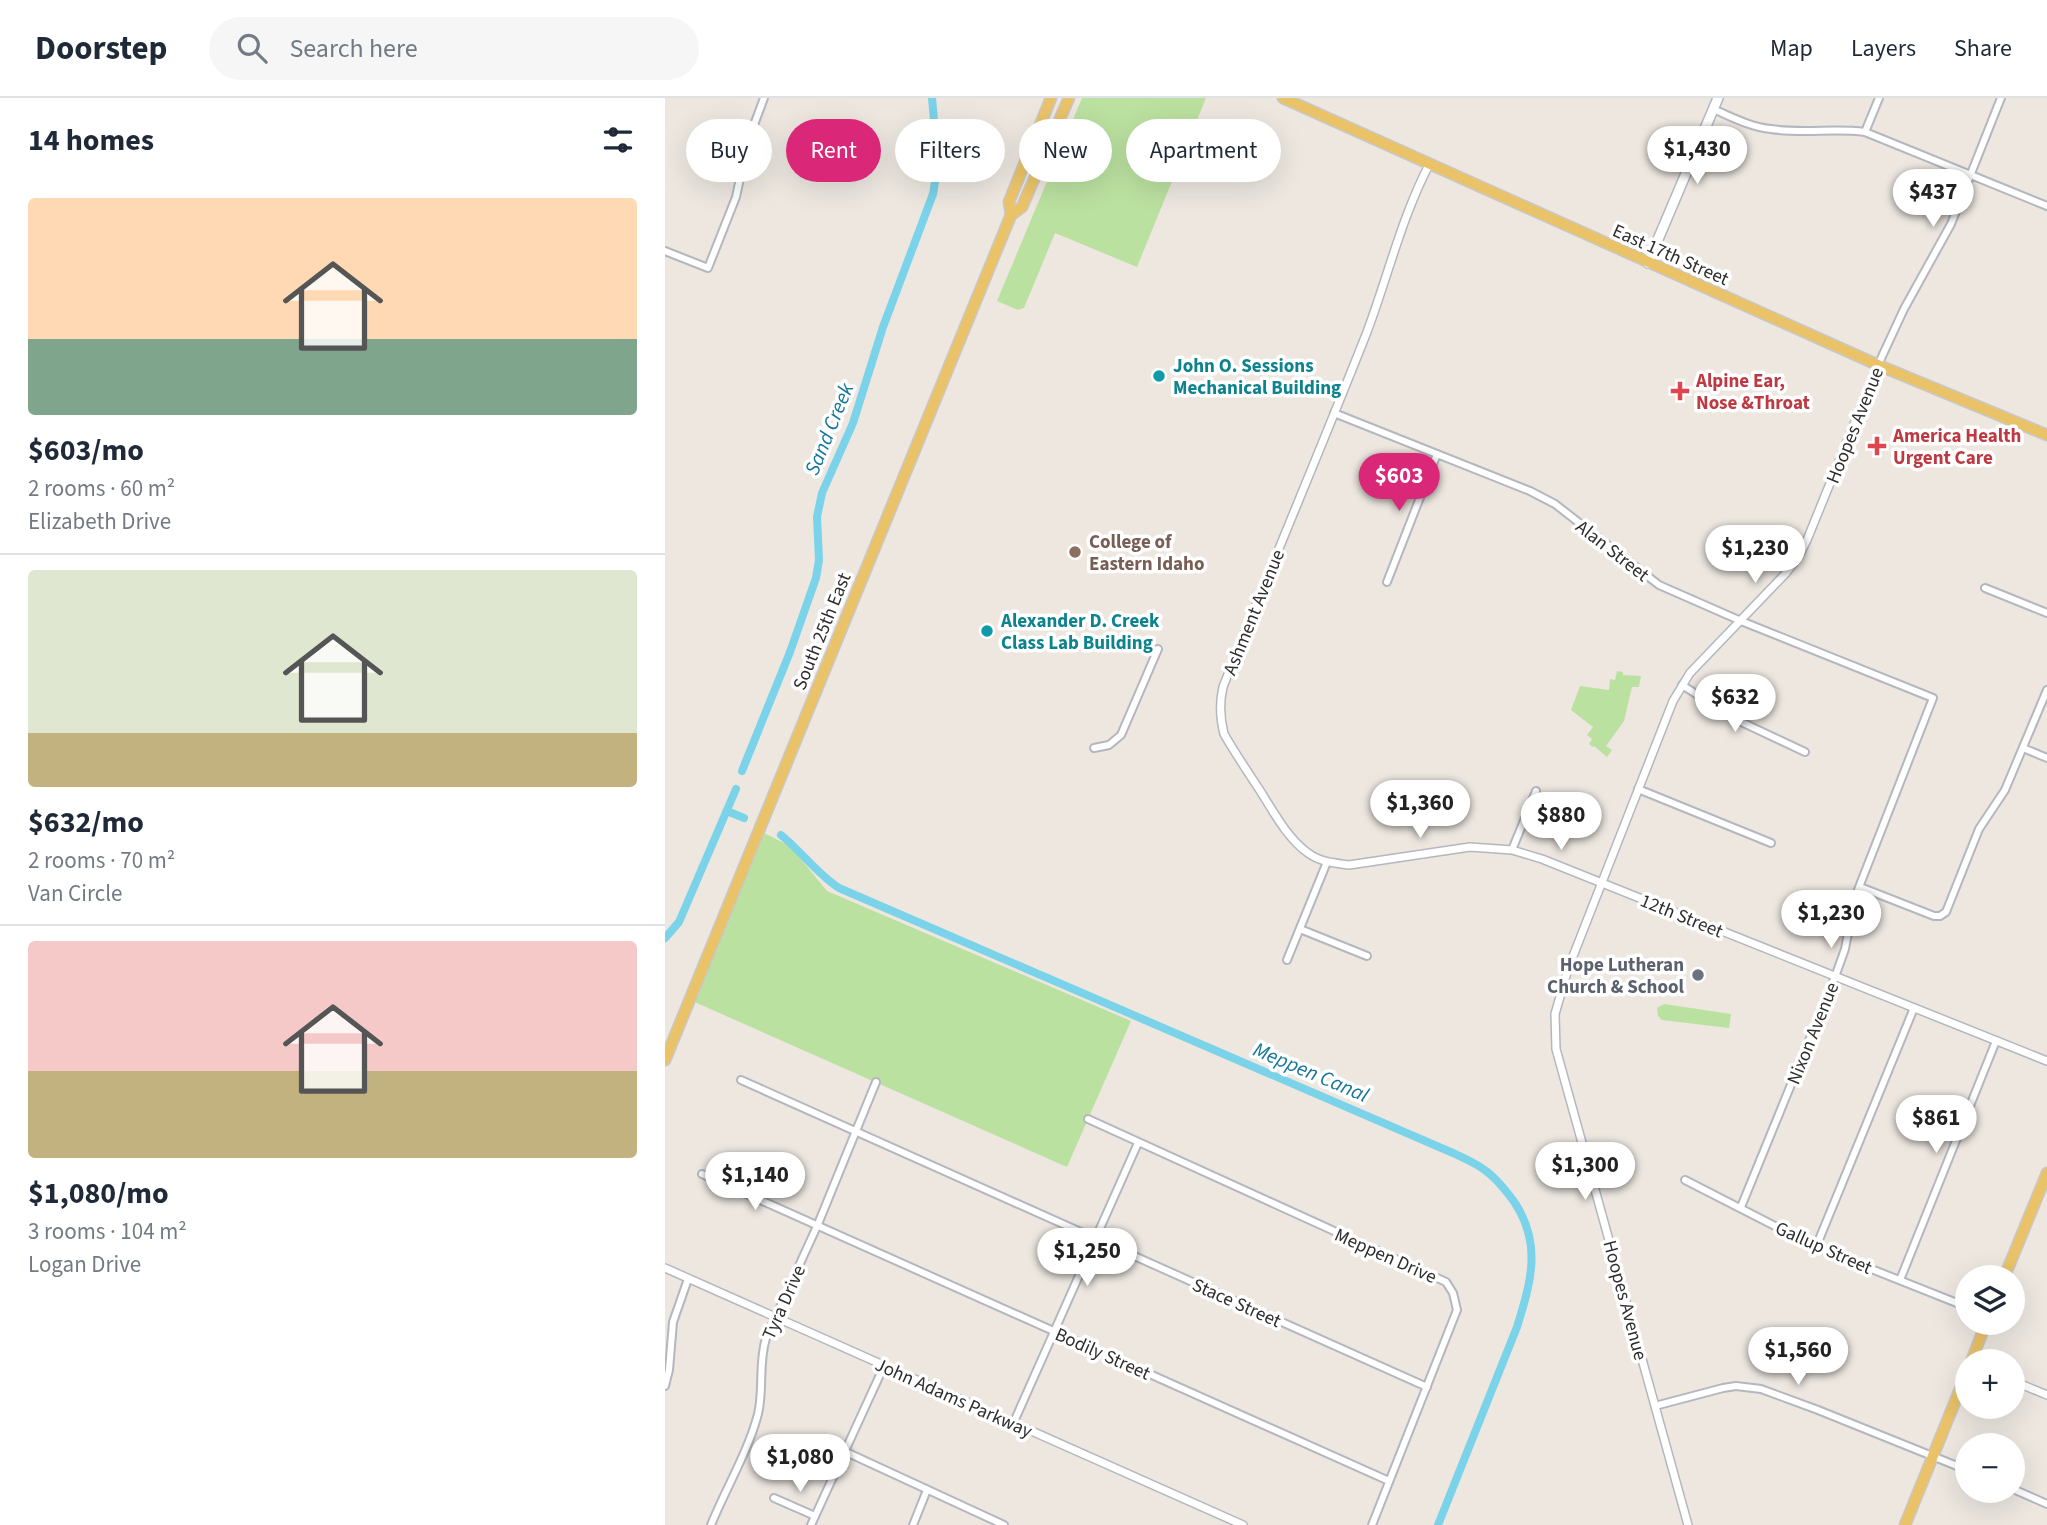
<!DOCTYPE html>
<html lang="en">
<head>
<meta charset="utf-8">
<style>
  :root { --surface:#fff; --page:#f6f6f7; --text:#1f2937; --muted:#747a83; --line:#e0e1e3; --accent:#db2777 }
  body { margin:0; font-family:"Source Sans 3",sans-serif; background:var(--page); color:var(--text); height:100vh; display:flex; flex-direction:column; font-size:26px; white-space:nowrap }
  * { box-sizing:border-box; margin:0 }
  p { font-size:23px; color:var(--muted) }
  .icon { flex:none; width:38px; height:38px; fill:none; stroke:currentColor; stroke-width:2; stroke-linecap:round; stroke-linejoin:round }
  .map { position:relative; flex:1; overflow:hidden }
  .drawer { display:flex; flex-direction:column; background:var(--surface); width:665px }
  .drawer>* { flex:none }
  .banner { position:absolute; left:21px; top:21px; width:665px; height:63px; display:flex; gap:14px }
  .tools { position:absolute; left:1290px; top:1167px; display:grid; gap:14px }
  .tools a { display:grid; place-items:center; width:70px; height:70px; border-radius:50%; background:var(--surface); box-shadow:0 7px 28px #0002; font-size:35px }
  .price { position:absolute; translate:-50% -60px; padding:0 16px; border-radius:24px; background:#fff; color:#222; font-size:23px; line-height:46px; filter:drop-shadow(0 2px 4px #0008) }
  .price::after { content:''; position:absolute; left:50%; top:42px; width:21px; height:16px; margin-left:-10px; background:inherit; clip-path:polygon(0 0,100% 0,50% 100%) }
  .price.current { background:var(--accent); color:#fff }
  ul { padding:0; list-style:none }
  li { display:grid; align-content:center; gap:14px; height:371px; padding:0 28px }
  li+li { border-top:2px solid var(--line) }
  li span { display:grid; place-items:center; height:217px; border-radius:7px; color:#555 }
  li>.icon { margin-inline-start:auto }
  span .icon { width:126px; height:126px; fill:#fffc; stroke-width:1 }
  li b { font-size:30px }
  h2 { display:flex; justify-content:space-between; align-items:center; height:84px; padding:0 28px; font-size:30px }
  .chip { padding:0 24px; border-radius:32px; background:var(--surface); box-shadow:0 7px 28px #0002; font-size:24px; line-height:63px }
  .chip.current { background:var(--accent); color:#fff }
  header { display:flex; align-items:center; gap:42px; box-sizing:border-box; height:98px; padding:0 35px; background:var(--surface); border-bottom:2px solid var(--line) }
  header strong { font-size:33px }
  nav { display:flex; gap:38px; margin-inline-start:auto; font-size:24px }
  .search { width:490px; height:63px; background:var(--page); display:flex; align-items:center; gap:18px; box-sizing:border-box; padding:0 24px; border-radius:38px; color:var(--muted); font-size:26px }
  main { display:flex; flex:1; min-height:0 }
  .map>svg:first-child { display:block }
</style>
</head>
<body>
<header>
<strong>Doorstep</strong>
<div class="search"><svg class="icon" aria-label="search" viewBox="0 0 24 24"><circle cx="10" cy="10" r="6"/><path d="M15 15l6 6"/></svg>Search here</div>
<nav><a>Map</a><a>Layers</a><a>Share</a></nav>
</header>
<main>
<section class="drawer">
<h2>14 homes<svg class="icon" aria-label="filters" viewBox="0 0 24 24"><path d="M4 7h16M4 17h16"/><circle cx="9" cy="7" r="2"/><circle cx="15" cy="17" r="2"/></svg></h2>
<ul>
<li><span style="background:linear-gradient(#ffd9b3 65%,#7fa58c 0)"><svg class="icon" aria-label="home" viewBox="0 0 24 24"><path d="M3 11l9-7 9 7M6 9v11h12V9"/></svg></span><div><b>$603/mo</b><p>2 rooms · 60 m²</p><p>Elizabeth Drive</p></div></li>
<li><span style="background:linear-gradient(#dfe7d0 75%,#c2b280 0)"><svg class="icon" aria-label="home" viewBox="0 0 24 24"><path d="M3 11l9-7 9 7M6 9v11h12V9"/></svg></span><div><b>$632/mo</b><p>2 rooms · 70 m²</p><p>Van Circle</p></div></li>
<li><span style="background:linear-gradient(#f6c9c9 60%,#c2b280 0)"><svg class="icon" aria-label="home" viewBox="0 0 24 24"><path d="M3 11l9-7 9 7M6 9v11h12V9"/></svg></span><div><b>$1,080/mo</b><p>3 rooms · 104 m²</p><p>Logan Drive</p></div></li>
</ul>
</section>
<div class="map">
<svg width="1382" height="1427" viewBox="0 0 1382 1427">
  <rect width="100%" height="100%" fill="#ede7e0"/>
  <g fill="#bbe1a0">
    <path d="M417,0H541L472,169L390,135L359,210L353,212L332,203Z"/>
    <path d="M952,573L958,574V577L976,578L974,589H967L959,623L941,648L947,652L942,659L929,648L928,649L924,646L927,641L922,637L928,629L906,612L915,588L944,592L945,581L950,582Z"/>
    <path d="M93,732L125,748L162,793L466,923L402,1069L25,902Z"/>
    <path d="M999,906L1066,916L1064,930L997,922L993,918L992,910Z"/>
  </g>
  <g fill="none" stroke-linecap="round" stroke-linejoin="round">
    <g stroke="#7ad3e9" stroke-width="8">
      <path d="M77,673L125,554L151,480L154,462L152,419L157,395L188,325L218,229L268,96L273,66L267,0"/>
      <path d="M62,713L79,720"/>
      <path d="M116,737C136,753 152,776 174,790L788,1055C799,1060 811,1065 821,1073C832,1081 842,1094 850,1105C877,1147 866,1184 852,1229L773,1427"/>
      <path d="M0,840L14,824L71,691"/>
    </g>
    <g stroke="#b4b7bf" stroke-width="10">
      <g id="minor">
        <path d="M1048,11C1067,19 1085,29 1106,31C1137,36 1169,30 1200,34L1382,108"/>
        <path d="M1200,34L1214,0"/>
        <path d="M0,153L43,170L71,99L83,43L99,0"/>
        <path d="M1213,267L1239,211L1286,126L1336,0"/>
        <path d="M669,315L865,393L890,406L994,487L1076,523L1268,600L1189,802L1180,851L1170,879L1076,1109"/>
        <path d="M722,484L772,356"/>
        <path d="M1320,490L1382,515"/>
        <path d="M1017,587L1072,622L1140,654"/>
        <path d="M429,650L444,647L456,637L493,551"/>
        <path d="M1358,650L1382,660"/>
        <path d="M973,691L1106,745"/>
        <path d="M847,752L871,693"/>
        <path d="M1195,789L1269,818H1275L1281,814L1314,731L1340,692L1382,592"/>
        <path d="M635,831L702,858"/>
        <path d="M622,862L662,764"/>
        <path d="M76,982L762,1289"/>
        <path d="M423,1021L781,1184L788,1195L792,1212L707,1427"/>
        <path d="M37,1076L724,1383"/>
        <path d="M1020,1082L1151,1149L1302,1209"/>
        <path d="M1151,1149L1249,910"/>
        <path d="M1235,1182L1331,943"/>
        <path d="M0,1288L4,1272L8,1224L23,1181"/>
        <path d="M990,1308L1058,1290L1071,1288L1096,1291L1153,1312L1302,1372"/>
        <path d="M348,1326L473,1045"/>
        <path d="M181,1354L339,1427"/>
        <path d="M1348,1391L1382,1406"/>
        <path d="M109,1400L150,1418"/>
        <path d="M46,1427C61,1390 83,1354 93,1316C99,1291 93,1266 101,1240L153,1126L211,984"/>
        <path d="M146,1427L219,1268"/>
        <path d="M248,1427L262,1392"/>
      </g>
    </g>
    <g stroke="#b4b7bf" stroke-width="10">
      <g id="tertiary">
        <path d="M765,65C737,118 723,178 702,234C655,353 605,470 558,589C554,606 555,620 559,636C570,655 582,673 594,691C608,713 622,740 643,755C655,764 669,765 684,767L805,749L847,752L877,761L1382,963"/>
        <path d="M0,1170L578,1427"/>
        <path d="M1348,1283L1382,1297"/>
        <path d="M1023,1427L891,951L890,916L903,871L1008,603L1025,575L1121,475L1134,458L1142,442L1213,267"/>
      </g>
    </g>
    <g stroke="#b4b7bf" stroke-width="12">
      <path id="secondary" d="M983,165L1053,0"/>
    </g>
    <g stroke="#c8c8c8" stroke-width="13">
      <g id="primary">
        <path d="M618,0L1213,267L1382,337"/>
        <path d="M346,117L344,104L386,0"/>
        <path d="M0,962L346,117L357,109L404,0"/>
        <path d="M1339,1180L1382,1075"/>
        <path d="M1306,1264L1321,1225"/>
        <path d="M1240,1427L1302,1274"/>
      </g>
    </g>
    <use href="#minor" stroke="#fff" stroke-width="6"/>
    <use href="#tertiary" stroke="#fff" stroke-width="7"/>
    <use href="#secondary" stroke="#fff" stroke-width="9"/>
    <use href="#primary" stroke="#eac369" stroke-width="10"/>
  </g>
  <g fill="#0f9aa8" stroke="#fff" stroke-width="2.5">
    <circle cx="494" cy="278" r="7"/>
    <circle cx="322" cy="533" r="7"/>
  </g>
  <g fill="#e0444e" stroke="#fff" stroke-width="2.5">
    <path d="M1011.5 282.5h7v7h7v7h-7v7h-7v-7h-7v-7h7z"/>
    <path d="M1208.5 337.5h7v7h7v7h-7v7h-7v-7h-7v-7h7z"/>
  </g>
  <circle fill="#8d6e63" stroke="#fff" stroke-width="2.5" cx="410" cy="454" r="7"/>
  <circle fill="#6b7280" stroke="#fff" stroke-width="2.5" cx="1033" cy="877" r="7"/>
  <g text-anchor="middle" stroke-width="7" stroke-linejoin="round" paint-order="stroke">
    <g font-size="19" fill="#2d2d2d" stroke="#fff">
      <text transform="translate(1006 156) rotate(24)" y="7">East 17th Street</text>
      <text transform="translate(1189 327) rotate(-68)" y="7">Hoopes Avenue</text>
      <text transform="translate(948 452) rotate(38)" y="7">Alan Street</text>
      <text transform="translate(588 514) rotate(-68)" y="7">Ashment Avenue</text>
      <text transform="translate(156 533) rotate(-68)" y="7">South 25th East</text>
      <text transform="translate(1017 817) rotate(22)" y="7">12th Street</text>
      <text transform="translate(1147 935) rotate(-68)" y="7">Nixon Avenue</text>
      <text transform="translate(1159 1149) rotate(24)" y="7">Gallup Street</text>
      <text transform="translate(721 1157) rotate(24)" y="7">Meppen Drive</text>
      <text transform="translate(961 1202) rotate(75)" y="7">Hoopes Avenue</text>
      <text transform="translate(118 1204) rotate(-66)" y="7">Tyra Drive</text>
      <text transform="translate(572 1204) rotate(24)" y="7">Stace Street</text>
      <text transform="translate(438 1255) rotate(24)" y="7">Bodily Street</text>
      <text transform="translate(289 1299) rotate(24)" y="7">John Adams Parkway</text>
    </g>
    <g font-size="19" font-weight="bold" fill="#0d838f" stroke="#fff" text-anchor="start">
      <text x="508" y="274">John O. Sessions<tspan x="508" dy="22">Mechanical Building</tspan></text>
      <text x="336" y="529">Alexander D. Creek<tspan x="336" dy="22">Class Lab Building</tspan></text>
    </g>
    <g font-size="19" font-weight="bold" fill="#be3a42" stroke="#fff" text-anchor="start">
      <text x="1031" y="289">Alpine Ear,<tspan x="1031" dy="22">Nose &amp;Throat</tspan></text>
      <text x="1228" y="344">America Health<tspan x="1228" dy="22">Urgent Care</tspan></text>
    </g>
    <g font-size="19" font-weight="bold" fill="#785e54" stroke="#fff" text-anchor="start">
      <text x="424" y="450">College of<tspan x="424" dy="22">Eastern Idaho</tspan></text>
    </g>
    <g font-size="19" font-weight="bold" fill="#5b616d" stroke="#fff" text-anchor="end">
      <text x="1019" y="873">Hope Lutheran<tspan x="1019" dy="22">Church &amp; School</tspan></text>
    </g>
    <g font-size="21" font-style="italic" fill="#157599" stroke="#fff">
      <text transform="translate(164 331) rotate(-68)" y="7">Sand Creek</text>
      <text transform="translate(646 974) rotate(23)" y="7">Meppen Canal</text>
    </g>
  </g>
</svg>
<div class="tools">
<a><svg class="icon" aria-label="layers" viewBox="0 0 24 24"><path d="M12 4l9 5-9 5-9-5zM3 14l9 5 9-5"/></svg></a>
<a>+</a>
<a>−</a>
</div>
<b class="price" style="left:1032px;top:88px">$1,430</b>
<b class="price" style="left:1268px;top:131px">$437</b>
<b class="price current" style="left:734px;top:415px">$603</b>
<b class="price" style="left:1090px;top:487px">$1,230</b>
<b class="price" style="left:1070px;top:636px">$632</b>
<b class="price" style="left:755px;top:742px">$1,360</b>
<b class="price" style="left:896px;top:754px">$880</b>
<b class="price" style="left:1166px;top:852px">$1,230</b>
<b class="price" style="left:1271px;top:1057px">$861</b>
<b class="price" style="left:920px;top:1104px">$1,300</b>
<b class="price" style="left:90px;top:1114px">$1,140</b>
<b class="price" style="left:422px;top:1190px">$1,250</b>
<b class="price" style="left:1133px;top:1289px">$1,560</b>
<b class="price" style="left:135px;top:1396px">$1,080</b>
<div class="banner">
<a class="chip">Buy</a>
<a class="chip current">Rent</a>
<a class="chip">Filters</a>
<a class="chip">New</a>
<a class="chip">Apartment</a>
</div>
</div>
</main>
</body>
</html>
